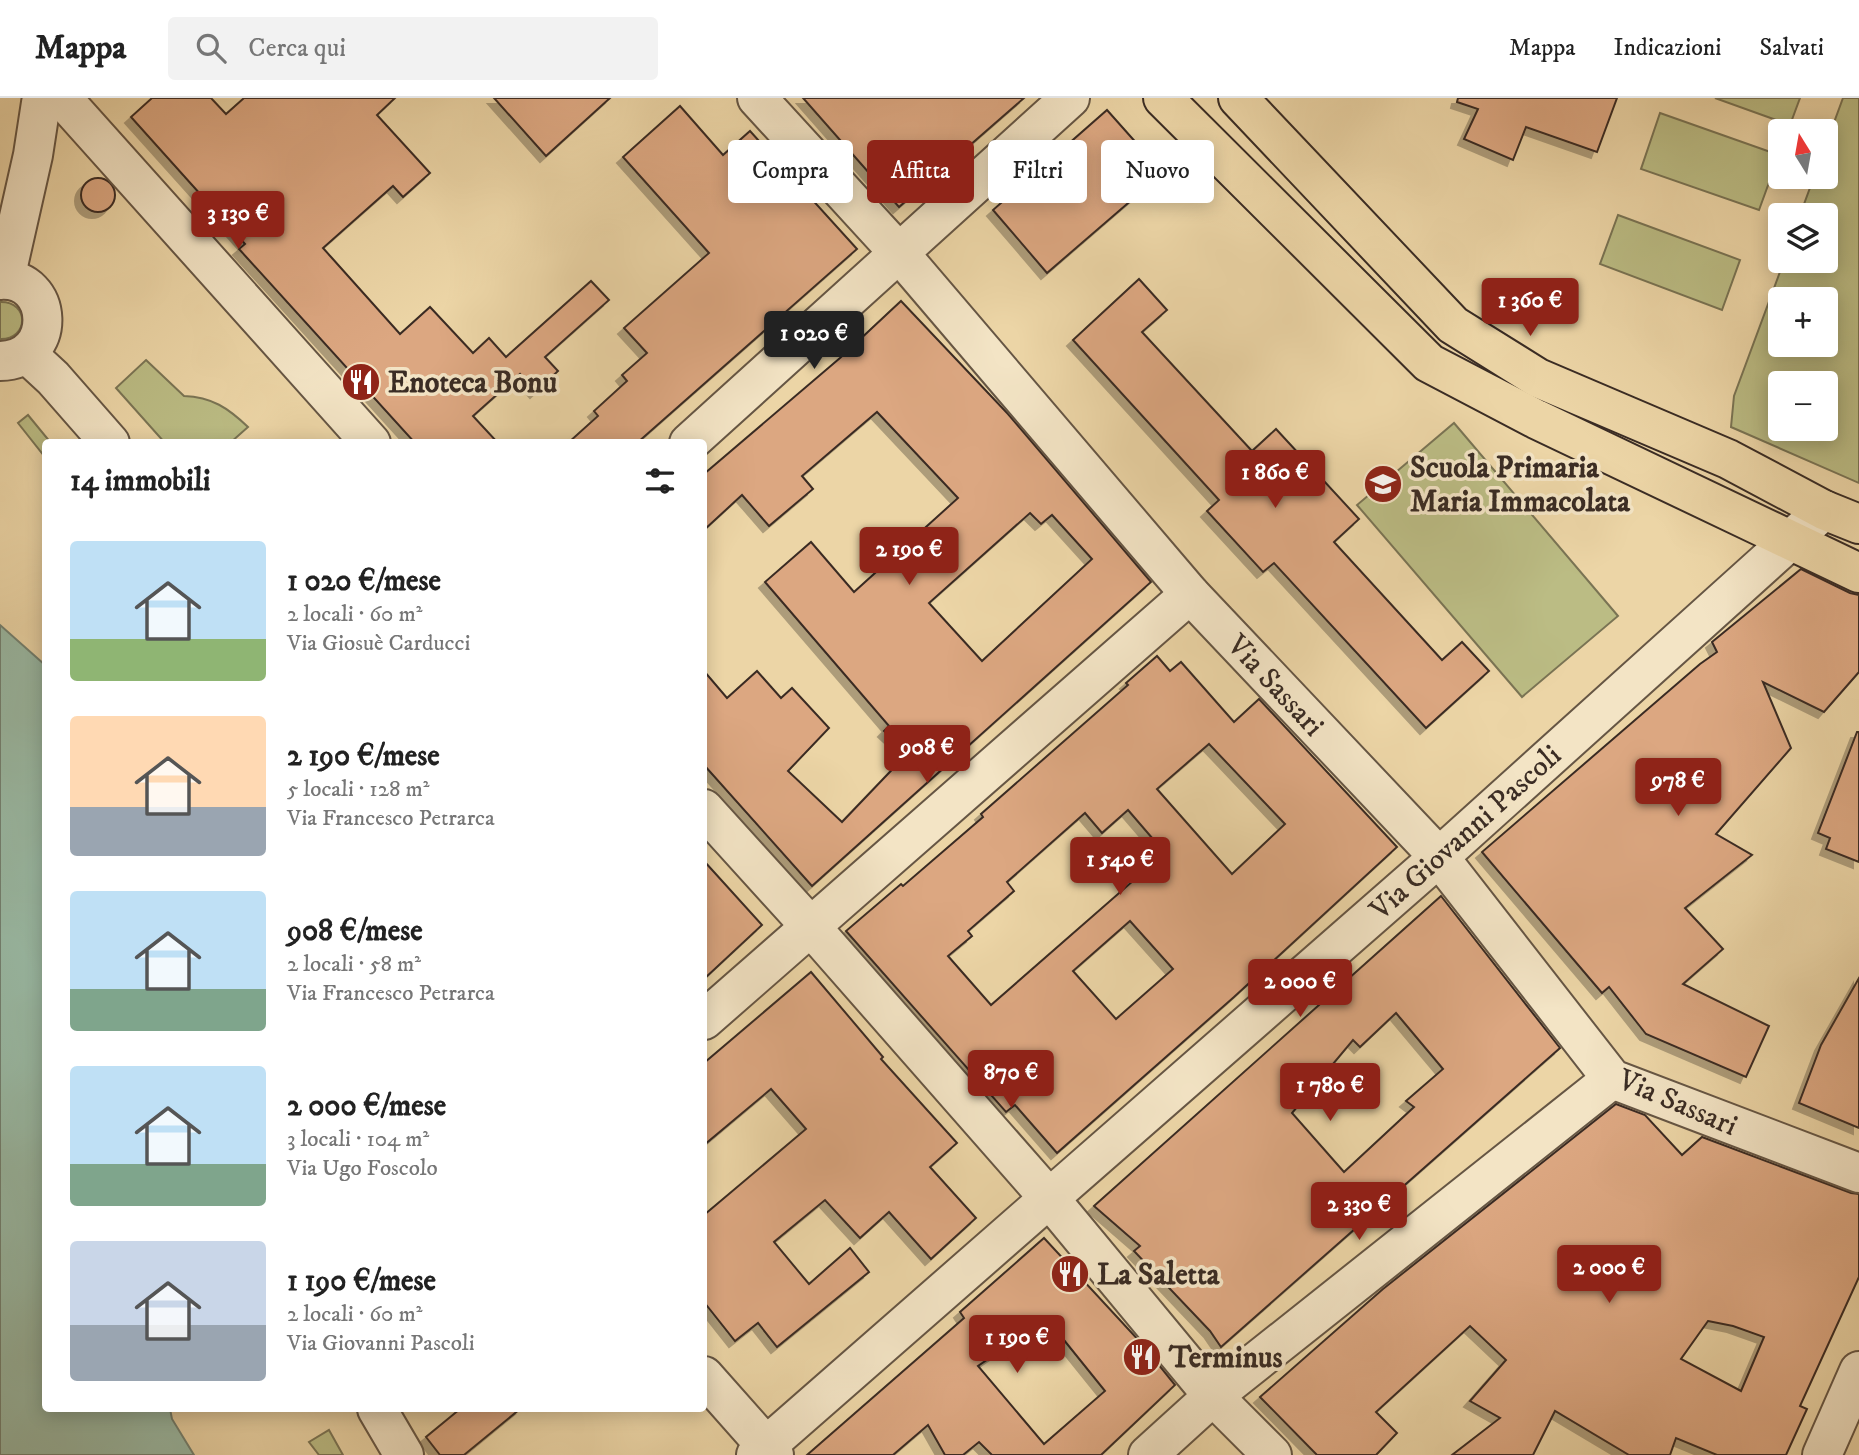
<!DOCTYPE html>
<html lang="it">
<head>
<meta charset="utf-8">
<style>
  :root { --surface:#fff; --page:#f2f2f2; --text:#222; --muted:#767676; --line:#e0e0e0; --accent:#8f2418 }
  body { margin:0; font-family:"IM FELL DW Pica",serif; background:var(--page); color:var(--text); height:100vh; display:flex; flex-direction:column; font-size:26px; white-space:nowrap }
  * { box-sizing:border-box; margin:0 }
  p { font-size:23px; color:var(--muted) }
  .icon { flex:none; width:38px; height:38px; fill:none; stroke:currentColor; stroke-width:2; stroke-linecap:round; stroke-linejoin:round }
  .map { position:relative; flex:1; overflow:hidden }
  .details { position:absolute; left:42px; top:341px; width:665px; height:973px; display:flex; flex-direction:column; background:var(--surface); border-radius:7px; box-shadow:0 4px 18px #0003 }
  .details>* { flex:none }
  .top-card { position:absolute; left:728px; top:42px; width:665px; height:63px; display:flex; gap:14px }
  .needle { width:46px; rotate:349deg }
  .controls { position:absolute; left:1768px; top:21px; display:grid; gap:14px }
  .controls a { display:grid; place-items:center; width:70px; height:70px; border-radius:7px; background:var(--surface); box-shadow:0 4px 18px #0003; font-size:35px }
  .price { position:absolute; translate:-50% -60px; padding:0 16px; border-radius:7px; background:var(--accent); color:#fff; font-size:23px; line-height:46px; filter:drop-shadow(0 2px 4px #0008) }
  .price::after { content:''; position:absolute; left:50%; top:42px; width:21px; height:16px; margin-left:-10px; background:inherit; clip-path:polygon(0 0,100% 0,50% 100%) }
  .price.active { background:#222; color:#fff }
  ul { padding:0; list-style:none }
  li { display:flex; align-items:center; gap:21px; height:175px; padding:0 28px }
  li span { display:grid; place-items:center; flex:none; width:196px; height:140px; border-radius:7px; color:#555 }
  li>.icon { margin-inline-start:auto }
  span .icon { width:84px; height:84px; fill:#fffc; stroke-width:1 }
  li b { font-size:30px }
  h2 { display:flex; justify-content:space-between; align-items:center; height:84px; padding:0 28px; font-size:30px }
  .tag { padding:0 24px; border-radius:7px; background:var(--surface); box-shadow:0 4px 18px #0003; font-size:24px; line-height:63px }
  .tag.active { background:var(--accent); color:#fff }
  header { display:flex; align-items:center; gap:42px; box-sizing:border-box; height:98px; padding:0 35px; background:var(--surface); border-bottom:2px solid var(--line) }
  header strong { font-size:33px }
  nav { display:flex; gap:38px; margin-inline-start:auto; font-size:24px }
  .search { width:490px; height:63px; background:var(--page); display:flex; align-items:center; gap:18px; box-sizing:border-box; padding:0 24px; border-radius:7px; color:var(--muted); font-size:26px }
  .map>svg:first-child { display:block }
</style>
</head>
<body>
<header>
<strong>Mappa</strong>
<div class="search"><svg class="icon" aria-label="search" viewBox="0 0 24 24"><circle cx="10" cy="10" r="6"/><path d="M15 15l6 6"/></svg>Cerca qui</div>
<nav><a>Mappa</a><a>Indicazioni</a><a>Salvati</a></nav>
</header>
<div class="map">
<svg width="1859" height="1357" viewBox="0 0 1859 1357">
  <defs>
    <filter id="shadow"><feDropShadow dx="-6" dy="6" stdDeviation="0" flood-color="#0004"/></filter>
  </defs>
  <rect width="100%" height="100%" fill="#ecd5a6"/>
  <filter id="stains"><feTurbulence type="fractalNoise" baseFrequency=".00286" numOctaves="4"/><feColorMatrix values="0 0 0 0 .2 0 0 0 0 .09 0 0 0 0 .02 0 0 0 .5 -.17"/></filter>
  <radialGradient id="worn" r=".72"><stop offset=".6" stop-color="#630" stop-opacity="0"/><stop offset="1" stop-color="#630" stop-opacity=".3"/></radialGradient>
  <g fill="#bbbc84" stroke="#7a7454" stroke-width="2" fill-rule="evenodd">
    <path d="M1715,0H1800L1790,27Z"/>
    <path d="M1843,0H1859V385L1731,329L1734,298L1784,163H1825V117H1800L1814,79H1825V49ZM1780,201H1825V247H1780ZM1780,285H1825V331H1780Z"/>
    <path d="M1660,15L1779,57L1759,112L1641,71Z"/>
    <path d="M1618,117L1740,162L1722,212L1600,166Z"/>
    <path d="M0,204C30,203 29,242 0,241Z"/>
    <path d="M146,262L184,298C212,299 228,310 248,329L230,345H165L116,290Z"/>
    <path d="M28,317L51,345H46L45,359L18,325Z"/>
    <path d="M1454,325L1618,518L1522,599L1357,407Z"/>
    <path d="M329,1332L343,1357H319L309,1344Z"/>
  </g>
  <path fill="#99b9a4" stroke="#738171" stroke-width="2" d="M0,527L45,567L46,1311H170L172,1321L194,1357H0Z"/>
  <g fill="#dca781" stroke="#3a2c24" stroke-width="2" fill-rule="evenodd" filter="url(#shadow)">
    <path d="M152,0H211L226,16L244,0H395L377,17L430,75L403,99L393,88L323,150L400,236L430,209L473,255L489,240L506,259L591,183L609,202L545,259L558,273L536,294L520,276L473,318L498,345H415L239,151L245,146L131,19Z"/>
    <path d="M494,0H610L546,58Z"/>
    <path d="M803,0H1024L899,109Z"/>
    <path d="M1458,0H1617L1597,54L1526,29L1513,62L1464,41L1478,11L1457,4Z"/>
    <path d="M680,8L723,57L750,33L857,151L637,345H568L598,318L594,313L627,283L622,277L647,255L624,230L709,155L623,59Z"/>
    <path d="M1107,12L1163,75L1047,175L993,112Z"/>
    <circle cx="98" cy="97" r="17"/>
    <path d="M1139,181L1167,212L1142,234L1252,353L1276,331L1359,421L1334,444L1442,562L1462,544L1489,573L1426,630L1274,465L1263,474L1207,413L1219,402L1073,242Z"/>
    <path d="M901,203L1008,316L1151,484L812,788L704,667V573L727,600L757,573L781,600L792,590L829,630L788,673L842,724L908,655L884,633L889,628L765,484L811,444L854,494L958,400L877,314L802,378L813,391L769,428L742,397L704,432V376L840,260ZM1030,415L1041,426L1052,417L1092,461L982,563L929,505Z"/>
    <path d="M1801,471L1850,495L1859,497V574L1824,614L1763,584L1791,650L1716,736L1752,757L1685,810L1723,851L1683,886L1769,928L1746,979L1646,936L1609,889L1602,895L1482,754L1700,566L1717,554L1712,544Z"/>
    <path d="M1157,558L1170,573L1181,564L1234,624L1259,601L1397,749L1234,899L1057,1055L1015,1007L1006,1014L846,833L901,786L903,788L983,719L981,716L1128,587L1126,585ZM1209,646L1285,726L1232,776L1157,691ZM1128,712L1165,755L991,907L948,858L972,838L968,833L1014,793L1007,784L1085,715L1102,735ZM1130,823L1173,871L1116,921L1073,873Z"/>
    <path d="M1857,634H1859V764L1826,751L1830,740L1818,735Z"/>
    <path d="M704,763L762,827L704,881Z"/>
    <path d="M1441,798L1560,950L1221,1249L1210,1233L1134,1153L1140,1148L1094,1108ZM1396,915L1443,971L1406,1003L1414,1009L1344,1074L1292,1015L1353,942L1360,949Z"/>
    <path d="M811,874L883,959L881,961L957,1045L930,1069L976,1120L931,1161L889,1114L860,1140L825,1102L774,1144L809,1186L850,1150L869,1174L777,1249L758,1225L735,1243L704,1204V1117L806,1031L771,991L704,1047V965Z"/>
    <path d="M1859,880V1030L1799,1005L1821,947Z"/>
    <path d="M1616,1006L1645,1017L1682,1057L1702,1039L1851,1095L1859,1096V1179L1800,1308L1807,1311L1786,1357H1717L1676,1340L1670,1357H1629L1555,1313L1533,1357H1452L1500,1320L1470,1303L1506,1262L1470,1228L1376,1314L1397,1335L1376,1357H1317L1260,1299L1383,1191ZM1708,1223L1733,1228L1764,1239L1741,1293L1681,1261Z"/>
    <path d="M1044,1140L1142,1246L1175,1287L1101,1357H992L979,1344L963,1357H945L928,1327L893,1357H807L964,1220L960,1214ZM1047,1221L1105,1293L1044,1346L978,1268Z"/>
    <path d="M460,1311H520L464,1357H440L426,1339Z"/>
  </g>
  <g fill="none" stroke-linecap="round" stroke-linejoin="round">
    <g stroke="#665644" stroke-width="42">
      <g id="minor">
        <path d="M62,0L371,345"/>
        <path d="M757,0L900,156L1190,496L1439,759L1612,981L1859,1075"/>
        <path d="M5,181L33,57L41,5L43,0"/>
        <path d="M0,182C54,178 59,262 0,263"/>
        <path d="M27,256L53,280L110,345"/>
        <path d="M689,345L1070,0"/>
        <path d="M704,711L811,829L1049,1100L1213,1298L1272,1357"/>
        <path d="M704,922L1190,496"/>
        <path d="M704,1278L774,1357"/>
        <path d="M377,1311L404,1357"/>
        <path d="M756,1357L1439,759L1824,412"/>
        <path d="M1148,1357L1213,1298L1612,981"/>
        <path d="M1822,1357L1859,1273"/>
      </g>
    </g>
    <g stroke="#3a2c24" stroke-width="42">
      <g id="major">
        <path d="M1163,0L1429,265L1536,321L1859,475"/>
        <path d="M1238,0L1453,227L1538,280L1728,361L1824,412L1859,426"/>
      </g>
    </g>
    <use href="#minor" stroke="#f3e4c5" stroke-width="38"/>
    <use href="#major" stroke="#ecd5a6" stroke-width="38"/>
  </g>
  <defs>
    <g id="restaurant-disc" transform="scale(2.0125)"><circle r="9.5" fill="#8f2418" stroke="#f3e4c5"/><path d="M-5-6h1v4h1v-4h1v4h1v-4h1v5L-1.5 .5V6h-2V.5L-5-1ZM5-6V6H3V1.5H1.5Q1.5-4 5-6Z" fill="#fff"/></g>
    <g id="school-disc" transform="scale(2.0125)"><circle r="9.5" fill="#8f2418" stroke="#f3e4c5"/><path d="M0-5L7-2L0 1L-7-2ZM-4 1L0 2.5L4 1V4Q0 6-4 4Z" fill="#fff"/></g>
  </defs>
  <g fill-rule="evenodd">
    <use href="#restaurant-disc" x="361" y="284"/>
    <use href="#school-disc" x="1383" y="386"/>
    <use href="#restaurant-disc" x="1070" y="1176"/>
    <use href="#restaurant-disc" x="1142" y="1259"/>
  </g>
  <g text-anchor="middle" stroke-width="7" stroke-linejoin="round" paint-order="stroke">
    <g font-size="30" font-weight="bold" fill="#3a2c24" stroke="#f3e4c5" text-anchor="start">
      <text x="388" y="294">Enoteca Bonu</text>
      <text x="1410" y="379">Scuola Primaria<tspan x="1410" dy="34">Maria Immacolata</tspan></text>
      <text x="1097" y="1186">La Saletta</text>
      <text x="1169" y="1269">Terminus</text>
    </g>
    <g font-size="30" fill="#3a2c24" stroke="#f3e4c5">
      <text transform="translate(1276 587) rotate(47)" y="10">Via Sassari</text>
      <text transform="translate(1465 734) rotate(-42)" y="10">Via Giovanni Pascoli</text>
      <text transform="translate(1678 1004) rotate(23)" y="10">Via Sassari</text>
    </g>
  </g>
  <rect width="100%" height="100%" filter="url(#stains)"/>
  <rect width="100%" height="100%" fill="url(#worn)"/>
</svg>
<div class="controls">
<a><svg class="needle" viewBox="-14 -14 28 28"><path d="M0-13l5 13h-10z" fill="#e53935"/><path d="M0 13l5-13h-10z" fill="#767676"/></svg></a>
<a><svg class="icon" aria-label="layers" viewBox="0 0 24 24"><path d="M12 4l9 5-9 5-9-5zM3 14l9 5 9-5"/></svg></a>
<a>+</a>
<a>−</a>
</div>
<b class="price" style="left:238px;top:153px">3 130 €</b>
<b class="price" style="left:1530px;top:240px">1 360 €</b>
<b class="price active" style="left:814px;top:273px">1 020 €</b>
<b class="price" style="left:1275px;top:412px">1 860 €</b>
<b class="price" style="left:909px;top:489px">2 190 €</b>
<b class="price" style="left:927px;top:687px">908 €</b>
<b class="price" style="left:1678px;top:720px">978 €</b>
<b class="price" style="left:1120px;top:799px">1 540 €</b>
<b class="price" style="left:1300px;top:921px">2 000 €</b>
<b class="price" style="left:1011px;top:1012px">870 €</b>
<b class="price" style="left:1330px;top:1025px">1 780 €</b>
<b class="price" style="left:1359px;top:1144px">2 330 €</b>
<b class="price" style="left:1609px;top:1207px">2 000 €</b>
<b class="price" style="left:1017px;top:1277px">1 190 €</b>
<div class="top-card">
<a class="tag">Compra</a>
<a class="tag active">Affitta</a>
<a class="tag">Filtri</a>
<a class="tag">Nuovo</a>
</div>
<section class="details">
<h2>14 immobili<svg class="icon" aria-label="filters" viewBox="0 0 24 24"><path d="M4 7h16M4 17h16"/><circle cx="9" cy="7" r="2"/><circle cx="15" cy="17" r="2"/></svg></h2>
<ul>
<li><span style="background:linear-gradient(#bfe0f5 70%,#8fb573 0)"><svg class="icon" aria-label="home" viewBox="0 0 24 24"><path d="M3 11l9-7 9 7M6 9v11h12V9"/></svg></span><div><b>1 020 €/mese</b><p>2 locali · 60 m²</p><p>Via Giosuè Carducci</p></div></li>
<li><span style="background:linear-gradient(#ffd9b3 65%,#9aa5b1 0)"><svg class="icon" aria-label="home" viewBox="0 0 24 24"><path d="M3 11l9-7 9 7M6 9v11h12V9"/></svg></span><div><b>2 190 €/mese</b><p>5 locali · 128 m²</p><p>Via Francesco Petrarca</p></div></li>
<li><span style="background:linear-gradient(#bfe0f5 70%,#7fa58c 0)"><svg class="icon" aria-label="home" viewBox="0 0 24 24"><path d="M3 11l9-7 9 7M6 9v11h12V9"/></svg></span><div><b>908 €/mese</b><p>2 locali · 58 m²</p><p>Via Francesco Petrarca</p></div></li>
<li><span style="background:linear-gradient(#bfe0f5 70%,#7fa58c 0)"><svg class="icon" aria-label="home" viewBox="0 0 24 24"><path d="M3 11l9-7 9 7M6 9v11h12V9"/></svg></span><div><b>2 000 €/mese</b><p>3 locali · 104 m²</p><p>Via Ugo Foscolo</p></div></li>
<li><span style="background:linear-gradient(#c9d6e8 60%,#9aa5b1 0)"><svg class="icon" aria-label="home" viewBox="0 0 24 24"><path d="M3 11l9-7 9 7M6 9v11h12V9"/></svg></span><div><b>1 190 €/mese</b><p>2 locali · 60 m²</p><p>Via Giovanni Pascoli</p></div></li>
</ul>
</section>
</div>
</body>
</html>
